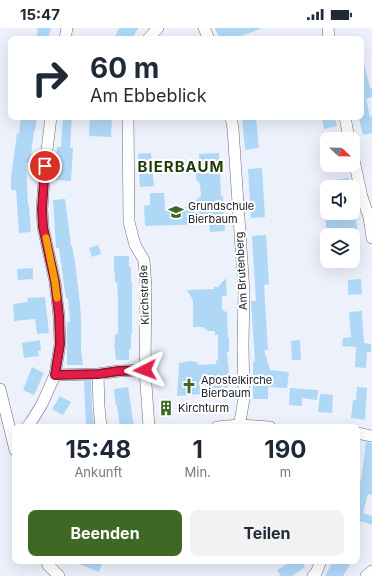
<!DOCTYPE html>
<html lang="de">
<meta charset="utf-8">
<style>
:root{--surface:#fff;--page:#f2f2f3;--text:#1f2937;--muted:#747a83;--accent:#3f6824}
body{margin:0;font-family:Inter,sans-serif;background:var(--page);color:var(--text);height:100vh;display:flex;flex-direction:column;font-size:15px;white-space:nowrap}
*{box-sizing:border-box;margin:0}
p{font-size:13px;color:var(--muted)}
.icon{flex:none;width:22px;height:22px;fill:none;stroke:currentColor;stroke-width:2;stroke-linecap:round;stroke-linejoin:round}
.map{position:relative;flex:1;overflow:hidden}
.sheet{position:absolute;left:12px;top:396px;width:348px;height:140px;display:flex;flex-direction:column;background:var(--surface);border-radius:8px;box-shadow:0 4px 16px #0002}
.sheet>*{flex:none}
.banner{position:absolute;left:8px;top:8px;width:356px;height:84px;border-radius:8px;box-shadow:0 4px 16px #0002;background:#fff;color:var(--text);overflow:hidden}
.needle{width:26px;rotate:112deg}
.fabs{position:absolute;left:320px;top:104px;display:grid;gap:8px}
.fabs a{display:grid;place-items:center;width:40px;height:40px;border-radius:8px;background:var(--surface);box-shadow:0 4px 16px #0002;font-size:20px}
.pin{position:absolute;display:grid;place-items:center;width:34px;height:34px;color:#fff;margin:-17px;border:2px solid #fff;border-radius:50%;box-shadow:0 1px 4px #0007}
.me{position:absolute;width:44px;margin:-22px;rotate:267deg;stroke-linejoin:round;filter:drop-shadow(0 0 3px #0008)}
.turn{display:flex;align-items:center;gap:14px;height:84px;padding:0 16px;font-size:18px}
.turn .icon{width:52px;height:52px;stroke-width:2.5}
.turn b{display:block;font-size:28px;line-height:34px}
.eta{display:flex;justify-content:space-evenly;align-items:center;height:68px;text-align:center}
.eta b{font-size:24px;font-weight:700;line-height:28px}
.cta{display:flex;gap:8px;margin-top:auto;padding:8px 16px}
.cta a{flex:1;height:46px;border-radius:8px;background:var(--accent);color:#fff;font-size:16px;font-weight:700;line-height:46px;text-align:center}
.cta a+a{background:var(--page);color:var(--text)}
.status{display:flex;justify-content:space-between;align-items:center;height:28px;padding:0 20px;background:var(--surface);direction:ltr}
.status svg{height:11px;fill:currentColor}
.map>svg:first-child{display:block}
</style>
<div class="status"><b>15:47</b><svg viewBox="0 0 49 12"><path d="M0 12V9h3v3zM5 12V6h3v6zM10 12V3h3v9zM15 12V0h3v12zM26 1h20v11H26zM47 4h2v5h-2z"/></svg></div>
<div class="map">
<svg width="372" height="548" viewBox="0 0 372 548">
<rect width="100%" height="100%" fill="#edf1fc"/>
<g fill="#afd8f7">
<polygon points="38,0 51,0 48,11 36,11"/>
<polygon points="119,0 138,0 132,11 114,11"/>
<polygon points="215,0 260,0 260,1 233,11 220,11"/>
<polygon points="364,35 370,60 372,60 372,69 366,71 370,89 372,88 372,105 363,107 359,91 361,91 361,36"/>
<polygon points="21,89 37,89 35,103 34,103 30,135 26,135 28,177 29,177 31,204 19,205 16,162 11,162 11,150 17,105 19,106"/>
<polygon points="63,89 72,89 71,103 70,120 73,120 71,153 56,152 58,129 56,129 57,119 61,119"/>
<polygon points="90,89 112,89 111,109 89,108"/>
<polygon points="242,89 256,89 259,120 245,122"/>
<polygon points="322,89 335,89 337,98 324,101"/>
<polygon points="151,125 154,158 140,159 138,126"/>
<polygon points="219,125 221,168 223,168 225,203 210,204 209,196 145,198 144,178 150,177 150,165 164,165 165,180 195,179 194,174 201,168 200,156 196,151 196,145 200,141 199,126"/>
<polygon points="262,140 265,189 251,190 248,141"/>
<polygon points="348,150 350,159 325,159 325,154"/>
<polygon points="65,171 71,218 72,218 75,234 80,276 81,289 81,322 83,337 67,337 67,294 70,294 69,281 68,270 66,271 59,220 56,220 53,172"/>
<polygon points="325,185 355,185 358,207 339,206 338,200 326,201"/>
<polygon points="266,207 269,256 264,257 268,322 264,322 270,342 289,344 287,360 268,359 268,371 253,371 253,334 255,334 251,273 256,273 252,208"/>
<polygon points="98,217 101,226 92,229 89,220"/>
<polygon points="114,228 129,228 129,239 131,239 131,254 132,254 132,306 131,306 131,321 129,321 129,332 116,332 114,315 115,315 115,306 118,306 118,271 117,254 115,254 115,245 114,245"/>
<polygon points="33,240 33,251 18,252 17,241"/>
<polygon points="226,250 227,268 222,268 222,281 227,285 228,310 229,310 229,324 227,324 230,356 225,362 213,363 199,353 201,366 177,368 179,335 190,333 197,334 198,337 216,336 216,333 218,332 218,307 215,307 215,303 208,303 203,299 193,299 193,272 187,262 214,261 214,259 218,259"/>
<polygon points="361,251 362,266 348,267 348,252"/>
<polygon points="45,269 49,305 37,306 35,291 14,293 13,276 28,274 27,270"/>
<polygon points="362,283 364,315 371,316 371,324 367,324 366,340 355,339 356,319 342,318 343,310 351,309 349,284"/>
<polygon points="40,312 41,323 38,323 39,328 24,330 22,315"/>
<polygon points="300,312 301,332 292,332 291,313"/>
<polygon points="32,339 44,345 34,367 23,362"/>
<polygon points="84,353 91,353 92,379 94,397 86,398"/>
<polygon points="128,359 134,399 120,399 117,378 116,378 114,361"/>
<polygon points="357,359 367,360 365,392 351,390 353,372 356,372"/>
<polygon points="290,360 318,362 317,372 302,370 302,378 289,377"/>
<polygon points="320,366 333,367 332,385 318,384"/>
<polygon points="60,368 71,374 63,387 52,381"/>
<polygon points="366,414 372,415 372,467 368,466 363,485 372,488 372,497 361,493 360,496 357,496 357,458 359,452 361,453"/>
<polygon points="72,533 103,533 99,544"/>
<polygon points="292,533 301,533 305,539 292,548 281,548 277,542"/>
<polygon points="333,533 352,533 343,548 325,548"/>
</g>
<g fill="none" stroke-linecap="round" stroke-linejoin="round">
<g stroke="#6a6e77" stroke-width="12">
<g id="minor">
<polyline points="204,0 209,11"/>
<polyline points="328,0 329,11"/>
<polyline points="65,11 67,0"/>
<polyline points="148,11 158,0"/>
<polyline points="128,89 129,194 135,217 144,232 146,259 145,342 149,399"/>
<polyline points="231,89 233,101 244,264 243,317 244,371 239,399"/>
<polyline points="345,89 349,111"/>
<polyline points="353,128 362,169 369,189 372,210"/>
<polyline points="98,346 99,379 101,399"/>
<polyline points="55,347 98,346 119,343 145,342"/>
<polyline points="0,361 15,422"/>
<polyline points="27,399 31,394 42,376 55,347 60,316 59,289 55,254 43,199 42,181 45,138 51,89"/>
<polyline points="217,399 239,397 270,399"/>
<polyline points="357,405 372,408"/>
<polyline points="47,533 48,537 59,548"/>
<polyline points="313,548 316,545 321,533"/>
<polyline points="366,548 372,543"/>
</g>
</g>
<use href="#minor" stroke="#fff" stroke-width="11"/>
</g>
<g fill="none" stroke-linecap="round" stroke-linejoin="round">
<g stroke="#92132f" stroke-width="10">
<polyline id="route" points="45,138 42,181 43,199 55,254 59,288 60,316 55,347 98,346 119,343 145,342"/>
</g>
<use href="#route" stroke="#e11d48" stroke-width="7"/>
<polyline stroke="#f59e0b" stroke-width="7" points="46,210 55,254 57,270"/>
</g>
<defs>
<g id="school-bare" transform="scale(1.2)"><path d="M0-5L7-2L0 1L-7-2ZM-4 1L0 2.5L4 1V4Q0 6-4 4Z" fill="#3f6824" stroke="#fff" stroke-width="2.5" paint-order="stroke"/></g>
<g id="church-bare" transform="scale(1.2)"><path d="M-1.2-6h2.4v3.5h3.3v2.4h-3.3V6h-2.4V-.1h-3.3v-2.4h3.3Z" fill="#3f6824" stroke="#fff" stroke-width="2.5" paint-order="stroke"/></g>
<g id="building-bare" transform="scale(1.2)"><path d="M-4-6H4V6H1V3H-1V6H-4ZM-2.5-4.3h1.7v1.8h-1.7ZM.8-4.3h1.7v1.8H.8ZM-2.5-1h1.7V.8h-1.7ZM.8-1h1.7V.8H.8Z" fill="#3f6824" stroke="#fff" stroke-width="2.5" paint-order="stroke"/></g>
</defs>
<g fill-rule="evenodd">
<use href="#school-bare" x="176" y="184"/>
<use href="#church-bare" x="189" y="358"/>
<use href="#building-bare" x="166" y="380"/>
</g>
<g text-anchor="middle" dominant-baseline="central" stroke-width="4" stroke-linejoin="round" paint-order="stroke">
<g font-size="11" fill="#202125" stroke="#fff" text-anchor="start">
<text x="188" y="178">Grundschule<tspan x="188" dy="13">Bierbaum</tspan></text>
<text x="201" y="352">Apostelkirche<tspan x="201" dy="13">Bierbaum</tspan></text>
<text x="178" y="380">Kirchturm</text>
</g>
<g font-size="11" fill="#202125" stroke="#fff">
<text transform="translate(241 243) rotate(-93)">Am Brutenberg</text>
<text transform="translate(144 267) rotate(-92)">Kirchstraße</text>
</g>
<g font-size="15" font-weight="bold" letter-spacing="1" fill="#1f3b0c" stroke="#fff">
<text x="181" y="138">BIERBAUM</text>
</g>
</g>
</svg>
<div class="fabs">
<a><svg class="needle" viewBox="-14 -14 28 28"><path d="M0-13l5 13h-10z" fill="#e53935"/><path d="M0 13l5-13h-10z" fill="#747a83"/></svg></a>
<a><svg class="icon" aria-label="sound" viewBox="0 0 24 24"><path d="M4 9h4l5-4v14l-5-4H4zM17 9q2 3 0 6"/></svg></a>
<a><svg class="icon" aria-label="layers" viewBox="0 0 24 24"><path d="M12 4l9 5-9 5-9-5zM3 14l9 5 9-5"/></svg></a>
</div>
<div class="pin" style="left:45px;top:138px;background:#d93025"><svg class="icon" aria-label="arrive" viewBox="0 0 24 24"><path d="M6 21V4h12l-3 4 3 4H6"/></svg></div>
<svg class="me" style="left:145px;top:342px" viewBox="-20 -20 40 40"><path d="M0-17L14 15 0 8-14 15z" fill="#e11d48" stroke="#fff" stroke-width="4"/></svg>
<div class="banner">
<div class="turn"><svg class="icon" aria-label="right" viewBox="0 0 24 24"><path d="M7 20v-9h11M14 6l5 5-5 5"/></svg><div><b>60 m</b>Am Ebbeblick</div></div>
</div>
<section class="sheet">
<div class="eta">
<div><b>15:48</b><p>Ankunft</p></div>
<div><b>1</b><p>Min.</p></div>
<div><b>190</b><p>m</p></div>
</div>
<div class="cta"><a>Beenden</a><a>Teilen</a></div>
</section>
</div>
